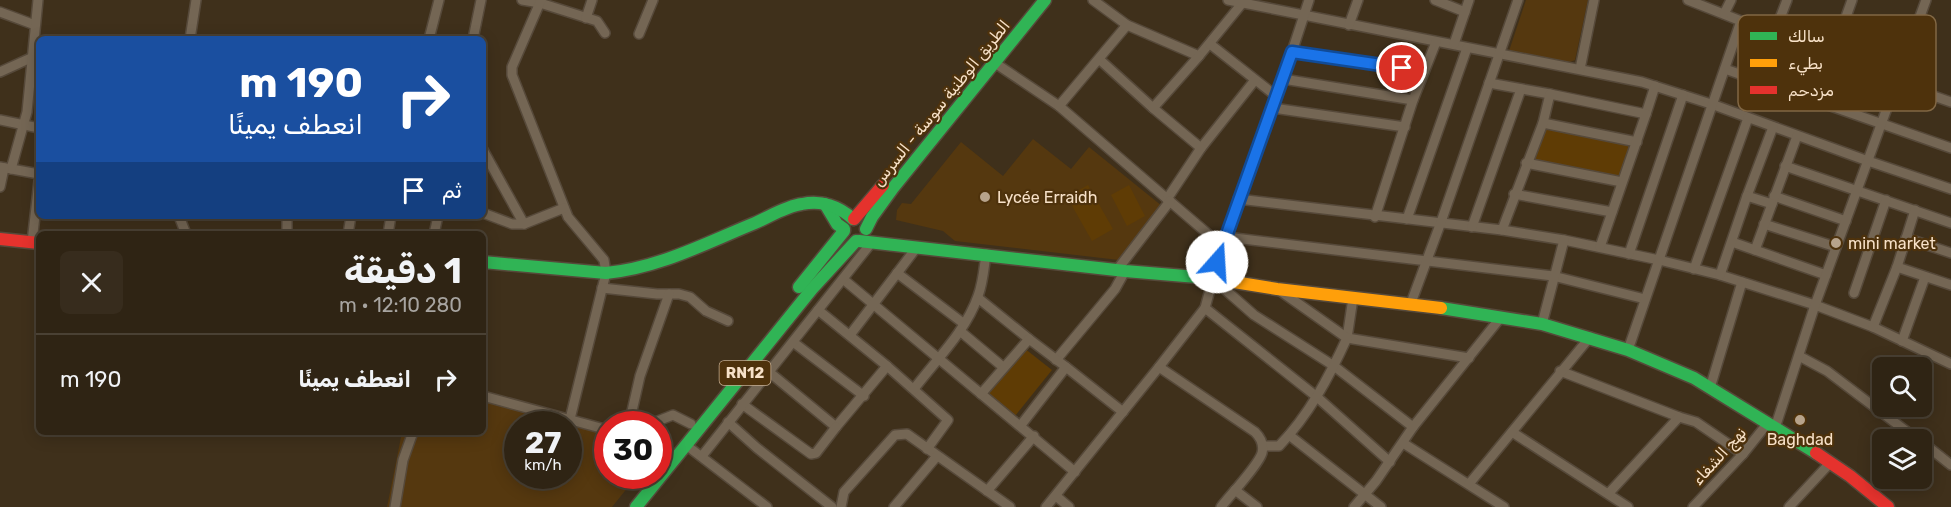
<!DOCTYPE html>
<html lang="ar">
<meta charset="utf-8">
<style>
:root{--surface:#2f2414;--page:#372c1d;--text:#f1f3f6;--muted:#a7a4a0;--line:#4a4134}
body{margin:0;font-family:Rubik,Cairo,sans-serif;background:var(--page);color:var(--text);direction:rtl;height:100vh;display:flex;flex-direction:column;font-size:22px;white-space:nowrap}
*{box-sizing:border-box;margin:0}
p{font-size:20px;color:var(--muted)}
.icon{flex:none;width:33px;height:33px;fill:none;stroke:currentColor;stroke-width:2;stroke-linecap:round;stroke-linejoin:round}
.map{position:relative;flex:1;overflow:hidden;direction:ltr}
.sheet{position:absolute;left:36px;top:231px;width:450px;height:204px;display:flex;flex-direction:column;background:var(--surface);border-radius:9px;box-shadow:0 3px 15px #0003,0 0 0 2px var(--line);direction:rtl}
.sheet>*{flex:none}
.guide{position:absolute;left:36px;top:36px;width:450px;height:183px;border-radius:9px;box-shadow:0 3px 15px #0003,0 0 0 2px var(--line);direction:rtl;background:#1a4fa0;color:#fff;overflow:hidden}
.fabs{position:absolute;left:1872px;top:357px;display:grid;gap:12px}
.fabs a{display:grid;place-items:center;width:60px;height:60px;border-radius:9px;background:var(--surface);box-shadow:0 3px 15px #0003,0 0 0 2px var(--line);font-size:30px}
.speed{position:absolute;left:504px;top:411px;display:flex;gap:12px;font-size:30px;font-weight:700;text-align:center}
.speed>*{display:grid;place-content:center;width:78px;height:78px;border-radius:50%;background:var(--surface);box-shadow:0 3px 15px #0003,0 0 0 2px var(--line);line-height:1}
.speed small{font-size:15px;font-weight:400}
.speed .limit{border:9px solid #d22;background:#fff;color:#111}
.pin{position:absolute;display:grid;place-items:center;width:51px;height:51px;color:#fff;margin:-26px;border:3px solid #fff;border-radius:50%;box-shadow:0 2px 6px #0007}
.me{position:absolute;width:66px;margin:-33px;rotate:19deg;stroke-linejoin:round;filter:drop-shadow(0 0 4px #0008)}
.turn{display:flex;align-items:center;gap:21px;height:126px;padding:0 24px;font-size:27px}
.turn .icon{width:78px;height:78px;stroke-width:2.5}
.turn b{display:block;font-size:42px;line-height:51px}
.then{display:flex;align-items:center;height:57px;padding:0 24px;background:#0003;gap:12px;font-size:22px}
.round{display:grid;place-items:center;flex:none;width:63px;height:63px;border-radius:9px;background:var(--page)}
.summary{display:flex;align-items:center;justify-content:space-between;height:102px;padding:0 24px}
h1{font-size:36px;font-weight:700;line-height:45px}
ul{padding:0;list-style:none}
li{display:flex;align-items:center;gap:18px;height:90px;padding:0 24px;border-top:2px solid var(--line)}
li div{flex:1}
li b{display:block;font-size:22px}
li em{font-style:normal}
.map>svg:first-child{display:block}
</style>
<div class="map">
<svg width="1951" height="507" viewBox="0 0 1951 507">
<rect width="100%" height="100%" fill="#3f301b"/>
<g fill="#55380f" fill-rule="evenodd">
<polygon points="1526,0 1588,0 1575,60 1570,62 1509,51"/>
<polygon points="1033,139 1071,169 1089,147 1162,206 1119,260 955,241 943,231 896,220 897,210 902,203 911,204 961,142 1003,176"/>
<path d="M483 401 602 431 607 434 608 476H637L612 507H387L402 432H483ZM518 424H568V476H518Z"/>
</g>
<g fill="#5f3c05">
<polygon points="1544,129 1628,144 1630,148 1621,177 1535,162 1532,159"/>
<polygon points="1088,185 1113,229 1092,241 1067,197"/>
<polygon points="1129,185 1145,216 1127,226 1111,195"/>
<polygon points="1024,348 1052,370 1015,416 987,394"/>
</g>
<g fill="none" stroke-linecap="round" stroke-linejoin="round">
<g stroke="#56493a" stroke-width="12">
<g id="street">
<polyline points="522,0 540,3 597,21 605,33"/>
<polyline points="541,0 512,67 512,75 568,217 604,260 606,273 570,419"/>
<polyline points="1093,0 1127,25 1199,56 1244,1"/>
<polyline points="1228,0 1642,82 1714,105 1868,161 1951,189"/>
<polyline points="1435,0 1465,12"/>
<polyline points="1688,0 1890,80"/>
<polyline points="0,12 35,25"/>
<polyline points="1724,14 1731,0"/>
<polyline points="586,18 592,0"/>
<polyline points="1349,25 1358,0"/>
<polyline points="639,34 653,0"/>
<polyline points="1774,34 1787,0"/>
<polyline points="190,39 196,0"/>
<polyline points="429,39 439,0"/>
<polyline points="473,39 481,0"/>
<polyline points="1210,44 1276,96"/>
<polyline points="1454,44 1469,0"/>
<polyline points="1292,52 1424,72"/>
<polyline points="1832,56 1852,0"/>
<polyline points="1099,59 1153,108"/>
<polyline points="995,63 1059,106 1222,246"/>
<polyline points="1580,69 1594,0"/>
<polyline points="1725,69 1951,148"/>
<polyline points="0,72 33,57"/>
<polyline points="1898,77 1926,0"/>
<polyline points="1283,79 1413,100"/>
<polyline points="1489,83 1550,94"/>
<polyline points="1902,85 1951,102"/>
<polyline points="1059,106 1127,25"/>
<polyline points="1273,108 1405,127"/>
<polyline points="1646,114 1655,86"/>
<polyline points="0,120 39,128"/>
<polyline points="1543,123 1637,142"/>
<polyline points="1201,148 1255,80"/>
<polyline points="483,150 524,224"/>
<polyline points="1526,163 1622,182"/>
<polyline points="1785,166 1951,223"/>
<polyline points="0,167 39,174"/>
<polyline points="11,169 27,112 38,0"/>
<polyline points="0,187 4,168"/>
<polyline points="1514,194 1612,212"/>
<polyline points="1747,196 1773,127"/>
<polyline points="1774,196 1846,221"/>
<polyline points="1167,199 1201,148 1153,108 1199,56"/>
<polyline points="1238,199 1502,230 1564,240 1659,260 1720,275 1815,305 1873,327 1951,364"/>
<polyline points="483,213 512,224 524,224 564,208"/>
<polyline points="179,216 186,234"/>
<polyline points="287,216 287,234"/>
<polyline points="1375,217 1413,100 1436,42"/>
<polyline points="1407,219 1467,48"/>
<polyline points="1764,224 1836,247"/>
<polyline points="1472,227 1521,89"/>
<polyline points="1502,230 1543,123 1550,94 1646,114 1600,247"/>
<polyline points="348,234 351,216"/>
<polyline points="388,234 391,216"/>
<polyline points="434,234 438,216"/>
<polyline points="1226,237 1553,276 1645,299"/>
<polyline points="1906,238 1951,253"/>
<polyline points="32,242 39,181"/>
<polyline points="1732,242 1826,275"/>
<polyline points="1755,250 1797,136"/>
<polyline points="1629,254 1683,95"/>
<polyline points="1897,267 1951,285"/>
<polyline points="1694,269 1748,118"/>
<polyline points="1117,270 1170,201"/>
<polyline points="897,273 963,323"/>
<polyline points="1720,275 1747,196 1772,204"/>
<polyline points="1212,278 1254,315 1334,366 1413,427"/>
<polyline points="843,279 1075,472"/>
<polyline points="602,288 657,294 679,294 690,297 706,311 728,321"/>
<polyline points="1854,293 1886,200"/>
<polyline points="978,298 1029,339"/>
<polyline points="1353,298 1347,338 1469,358"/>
<polyline points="1411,303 1441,222 1518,0"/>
<polyline points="1205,308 1317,397 1390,462"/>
<polyline points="1542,324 1564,240"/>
<polyline points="1873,327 1897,267 1915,210"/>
<polyline points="960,331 1003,367"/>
<polyline points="850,335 917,247"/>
<polyline points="1902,341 1925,277"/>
<polyline points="793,342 864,396"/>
<polyline points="1628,350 1741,21"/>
<polyline points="1799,356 1827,371 1918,440"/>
<polyline points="1056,360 1115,289 1125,271"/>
<polyline points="887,366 948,420 927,449"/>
<polyline points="1066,367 1123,412"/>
<polyline points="1560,371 1679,417 1696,422 1743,454"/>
<polyline points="769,372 836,427 887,366 818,310"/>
<polyline points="1710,388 1742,282"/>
<path d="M914 389C936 360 966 331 978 296 983 283 984 268 986 254"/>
<polyline points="981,394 1029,339 1066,367 1021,425"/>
<polyline points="483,396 608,430"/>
<polyline points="742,404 811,454 816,453 836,427"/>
<polyline points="728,422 757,448 832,507"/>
<polyline points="629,424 640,376 669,294"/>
<polyline points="650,424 673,415 691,424"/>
<polyline points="1775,428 1815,305 1894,89"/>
<polyline points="1512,432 1628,507"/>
<polyline points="1289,435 1381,507"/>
<polyline points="1922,442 1951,465"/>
<polyline points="1403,443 1504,507"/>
<polyline points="686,445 767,507"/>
<path d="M1263 446H1279C1309 415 1329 377 1347 338L1279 290"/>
<polyline points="702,456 872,242"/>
<polyline points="1469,484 1590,337"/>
<polyline points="1235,490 1257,507"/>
<polyline points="987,491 1034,436"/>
<polyline points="1609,493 1679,417"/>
<polyline points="1056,496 1069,507"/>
<polyline points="395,507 403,460 413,432"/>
<polyline points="841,507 844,492 895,435 907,434 1010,507"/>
<polyline points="894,507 937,456"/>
<polyline points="1046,507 1159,367"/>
<path d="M1221 507C1230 495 1258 466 1262 453 1264 445 1261 438 1255 432L1159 367 1205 308 1222 246 1283 79 1309 0"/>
<polyline points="1354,507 1376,481 1413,427 1501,317"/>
<polyline points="1693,507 1743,454 1767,424"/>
<polyline points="1789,507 1830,463"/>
</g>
</g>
<g stroke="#56493a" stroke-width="15">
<g id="fast">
<polyline points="825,204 837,224 844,229"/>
<polyline points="866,229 872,217 893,188 1045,0"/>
<polyline points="859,241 1125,271 1209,278"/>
<path d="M483 262 606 273C659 268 706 243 755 223 769 217 786 206 802 204 821 200 839 206 853 219"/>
<polyline points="799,287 844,231"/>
<polyline points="1441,308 1542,324 1628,350 1694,378 1816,453"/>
<polyline points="636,507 812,289 856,241"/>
</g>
</g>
<g stroke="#56493a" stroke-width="15">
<polyline id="slow" points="1209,278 1277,289 1441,308"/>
</g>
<g stroke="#56493a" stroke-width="15">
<g id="jam">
<polyline points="854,219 883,185"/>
<polyline points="0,239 39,243"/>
<polyline points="1816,453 1850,476 1888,507"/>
</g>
</g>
<use href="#street" stroke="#746654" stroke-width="9"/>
<use href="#fast" stroke="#30b455" stroke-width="12"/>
<use href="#slow" stroke="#ff9f0a" stroke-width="12"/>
<use href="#jam" stroke="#e5322d" stroke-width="12"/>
</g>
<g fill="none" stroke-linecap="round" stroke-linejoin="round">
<g stroke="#114b97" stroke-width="15">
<polyline id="route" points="1217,262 1292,52 1402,68"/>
</g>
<use href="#route" stroke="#1a73e8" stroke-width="10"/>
</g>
<g fill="#b7a38b" stroke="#4e320c" stroke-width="2">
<circle cx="985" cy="197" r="6"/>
<circle cx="1836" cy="243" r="6"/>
<circle cx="1800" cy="420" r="6"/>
</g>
<g text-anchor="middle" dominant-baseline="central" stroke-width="4.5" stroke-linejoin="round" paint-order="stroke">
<rect fill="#4e320c" stroke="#c4ac90" stroke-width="1.5" x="719.5" y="361" width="51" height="24" rx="4.5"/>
<g font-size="15" font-weight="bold" fill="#f7e1c8">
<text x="745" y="373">RN12</text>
</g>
<g font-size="16" fill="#f7e1c8" stroke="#4e320c">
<text transform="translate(941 103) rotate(-51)">الطريق الوطنية سوسة - السرس</text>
<text transform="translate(1719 456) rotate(-48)">نهج الشفاء</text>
</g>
<g font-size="16" fill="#f7e1c8" stroke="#4e320c" text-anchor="start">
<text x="997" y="197">Lycée Erraidh</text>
<text x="1848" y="243">mini market</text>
<text x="1800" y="439" text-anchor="middle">Baghdad</text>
</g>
</g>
<rect x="1738" y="15" width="198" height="96" rx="9" fill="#4e320c" stroke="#816744" stroke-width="1.5"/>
<rect x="1750" y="32" width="27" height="8" fill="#30b455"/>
<rect x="1750" y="59" width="27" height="8" fill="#ff9f0a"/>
<rect x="1750" y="86" width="27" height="8" fill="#e5322d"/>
<g font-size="16" fill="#f7e1c8">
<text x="1788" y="42">سالك</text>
<text x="1788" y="69">بطيء</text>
<text x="1788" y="96">مزدحم</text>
</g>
</svg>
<div class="fabs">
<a><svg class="icon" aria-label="search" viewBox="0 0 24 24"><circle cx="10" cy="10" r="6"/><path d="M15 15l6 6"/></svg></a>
<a><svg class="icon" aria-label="layers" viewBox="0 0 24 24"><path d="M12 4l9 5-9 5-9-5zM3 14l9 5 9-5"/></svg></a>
</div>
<div class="speed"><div>27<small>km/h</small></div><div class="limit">30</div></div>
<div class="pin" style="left:1402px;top:68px;background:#d93025"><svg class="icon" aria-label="arrive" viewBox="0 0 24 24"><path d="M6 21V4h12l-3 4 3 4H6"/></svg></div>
<svg class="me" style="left:1217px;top:262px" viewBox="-20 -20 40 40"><circle r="19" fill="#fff"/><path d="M0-13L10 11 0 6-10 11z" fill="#1a73e8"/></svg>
<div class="guide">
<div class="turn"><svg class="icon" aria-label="right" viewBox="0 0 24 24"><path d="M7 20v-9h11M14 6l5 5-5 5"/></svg><div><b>190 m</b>انعطف يمينًا</div></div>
<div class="then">ثم<svg class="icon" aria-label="arrive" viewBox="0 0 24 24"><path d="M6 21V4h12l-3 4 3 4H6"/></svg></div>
</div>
<section class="sheet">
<div class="summary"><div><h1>1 دقيقة</h1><p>280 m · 12:10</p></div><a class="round"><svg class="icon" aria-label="close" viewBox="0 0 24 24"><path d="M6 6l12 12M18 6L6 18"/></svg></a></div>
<ul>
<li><svg class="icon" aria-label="right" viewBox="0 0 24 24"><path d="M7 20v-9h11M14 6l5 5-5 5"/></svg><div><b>انعطف يمينًا</b></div><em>190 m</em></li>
</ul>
</section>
</div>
